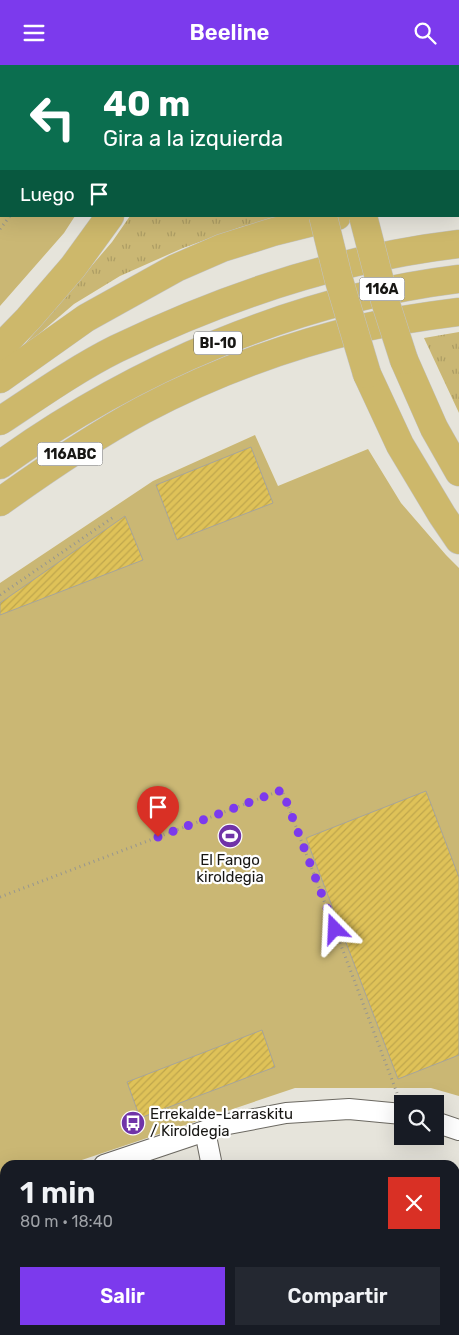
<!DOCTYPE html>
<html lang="es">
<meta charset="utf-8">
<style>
:root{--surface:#171b24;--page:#242831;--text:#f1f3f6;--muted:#9ea1a6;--accent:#7c3aed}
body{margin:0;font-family:Rubik,sans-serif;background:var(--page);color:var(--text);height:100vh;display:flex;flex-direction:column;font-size:19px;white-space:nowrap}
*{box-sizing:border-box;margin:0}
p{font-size:16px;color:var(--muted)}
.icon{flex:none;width:28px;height:28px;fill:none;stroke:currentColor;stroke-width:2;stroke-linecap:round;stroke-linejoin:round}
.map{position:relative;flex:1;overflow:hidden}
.side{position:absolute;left:0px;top:1095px;width:460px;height:175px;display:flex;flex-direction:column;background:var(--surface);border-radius:15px 15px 0 0;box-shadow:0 5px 20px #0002}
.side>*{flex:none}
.banner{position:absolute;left:0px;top:0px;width:460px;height:152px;box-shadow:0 5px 20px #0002;background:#0b6e4f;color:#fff;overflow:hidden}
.tools{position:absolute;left:394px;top:1030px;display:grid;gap:10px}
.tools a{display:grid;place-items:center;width:50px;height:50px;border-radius:0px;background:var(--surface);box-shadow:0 5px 20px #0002;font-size:25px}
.pin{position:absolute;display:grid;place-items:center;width:42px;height:42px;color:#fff;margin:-51px -21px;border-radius:50% 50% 50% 0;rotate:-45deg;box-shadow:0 0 5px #0007}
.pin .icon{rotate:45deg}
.me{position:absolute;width:55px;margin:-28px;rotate:339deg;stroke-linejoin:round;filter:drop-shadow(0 0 4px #0008)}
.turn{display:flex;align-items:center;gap:18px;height:105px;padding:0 20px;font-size:22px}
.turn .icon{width:65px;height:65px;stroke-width:2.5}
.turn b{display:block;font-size:35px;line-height:42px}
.then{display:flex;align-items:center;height:48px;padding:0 20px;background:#0003;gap:10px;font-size:19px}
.round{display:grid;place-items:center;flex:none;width:52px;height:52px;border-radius:0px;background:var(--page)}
.headline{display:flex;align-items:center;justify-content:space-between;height:85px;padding:0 20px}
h1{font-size:30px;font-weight:600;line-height:38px}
.cta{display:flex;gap:10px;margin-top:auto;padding:10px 20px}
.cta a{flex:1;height:58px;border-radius:0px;background:var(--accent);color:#fff;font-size:20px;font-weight:600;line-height:58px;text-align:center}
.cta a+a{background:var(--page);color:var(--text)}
header{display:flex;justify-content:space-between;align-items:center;height:65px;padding:0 20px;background:var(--accent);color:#fff;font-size:22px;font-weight:600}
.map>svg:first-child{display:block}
</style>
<header><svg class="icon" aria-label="menu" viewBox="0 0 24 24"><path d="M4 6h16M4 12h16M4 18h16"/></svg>Beeline<svg class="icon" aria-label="search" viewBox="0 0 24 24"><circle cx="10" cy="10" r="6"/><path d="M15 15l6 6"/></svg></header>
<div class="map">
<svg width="459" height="1270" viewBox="0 0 459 1270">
<defs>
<pattern id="grass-tufts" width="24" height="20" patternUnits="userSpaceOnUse" patternTransform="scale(1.25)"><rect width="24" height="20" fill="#cab774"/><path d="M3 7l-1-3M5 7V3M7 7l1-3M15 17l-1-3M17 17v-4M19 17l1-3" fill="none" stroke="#ad9d64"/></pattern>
<pattern id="building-hatch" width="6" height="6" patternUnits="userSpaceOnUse" patternTransform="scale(1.25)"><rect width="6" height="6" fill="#dfc258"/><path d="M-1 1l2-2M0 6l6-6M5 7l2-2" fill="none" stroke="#bfa64c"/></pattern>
</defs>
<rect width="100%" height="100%" fill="#e6e4db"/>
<g fill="url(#grass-tufts)">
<polygon points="370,0 459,0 459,129 459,1"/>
<polygon points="130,151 282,151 241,162 183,183 120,211 74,239 18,287 112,177"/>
<polygon points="459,267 459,348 424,273"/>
</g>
<g fill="#cab774">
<polygon points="0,0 168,0 1,1 1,151 75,151 64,168 0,241"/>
<polygon points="255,370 278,421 368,384 401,438 446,490 459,503 459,1031 431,1023 295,1023 67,1100 5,1100 5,1122 0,1123 0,518 153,416"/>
<polygon points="305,1096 404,1096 404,1100 286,1100"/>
<polygon points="5,1147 5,1194 0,1197 0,1148"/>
</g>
<g fill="url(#building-hatch)" stroke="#a6a49b">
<polygon points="251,382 273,438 177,475 156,420"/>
<polygon points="125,451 143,495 0,550 0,538"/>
<polygon points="426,726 459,812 459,990 398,1014 306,773"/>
<polygon points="262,965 275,1002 140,1053 127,1017"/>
</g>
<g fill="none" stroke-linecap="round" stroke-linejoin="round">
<g stroke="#6b6861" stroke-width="22">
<g id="street">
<polyline points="435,1057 459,1065"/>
<polyline points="205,1066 211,1096 209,1100"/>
<polyline points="104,1100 223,1060 286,1048 349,1044 402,1049"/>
<polyline points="0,1135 5,1134"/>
<polyline points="71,1270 76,1265"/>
<polyline points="310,1270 377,1267 459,1270"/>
</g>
</g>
<g stroke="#c3c3c2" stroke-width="29">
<g id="highway">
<polyline points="310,0 310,1"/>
<polyline points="199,1 200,0"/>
<polyline points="348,1 348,0"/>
<polyline points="0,283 28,254 73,202 110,151"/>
<polyline points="404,295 434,363 459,407"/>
<polyline points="367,309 400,380 442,450 459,475"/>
<polyline points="0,314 86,253 176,203 222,183 273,167 337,151"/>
<path d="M0 356C38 331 76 304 116 284 224 232 340 193 459 179"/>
<path d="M0 400C133 304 295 234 459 214"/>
<path d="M0 437C46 404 93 372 143 345 211 309 287 281 362 263 394 256 427 251 459 247"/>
</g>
</g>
<g stroke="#97968f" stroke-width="3" stroke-dasharray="1 4" stroke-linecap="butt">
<polyline points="40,1 41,0"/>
<polyline points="113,1 113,0"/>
<polyline points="0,80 1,78"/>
<polyline points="0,164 10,151"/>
<polyline points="0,530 115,451"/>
<polyline points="0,832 282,725 397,1028"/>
</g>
<use href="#street" stroke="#fff" stroke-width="20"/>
<use href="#highway" stroke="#cdb86b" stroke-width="28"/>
<g stroke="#c3c3c2" stroke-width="29" stroke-linecap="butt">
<g id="highway-bridge">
<polyline points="323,151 338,212 367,309"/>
<polyline points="363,151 385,236 404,295"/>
</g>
</g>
<use href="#highway-bridge" stroke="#cdb86b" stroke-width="28"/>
</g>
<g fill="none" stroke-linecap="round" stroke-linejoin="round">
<polyline stroke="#7c3aed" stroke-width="9" stroke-dasharray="0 16.2" points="158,772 282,725 335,864"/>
</g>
<defs>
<g id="stadium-disc" transform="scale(1.25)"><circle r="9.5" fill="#7033a8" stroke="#fff"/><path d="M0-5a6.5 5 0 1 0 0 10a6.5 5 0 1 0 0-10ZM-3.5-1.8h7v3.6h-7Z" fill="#fff"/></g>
<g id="bus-disc" transform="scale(1.25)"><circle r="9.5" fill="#7033a8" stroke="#fff"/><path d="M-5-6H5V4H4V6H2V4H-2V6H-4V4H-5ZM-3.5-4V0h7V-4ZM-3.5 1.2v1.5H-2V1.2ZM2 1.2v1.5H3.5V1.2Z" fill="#fff"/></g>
</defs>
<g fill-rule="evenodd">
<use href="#stadium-disc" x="230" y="771"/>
<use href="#bus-disc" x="133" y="1058"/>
</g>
<g text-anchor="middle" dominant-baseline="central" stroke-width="4.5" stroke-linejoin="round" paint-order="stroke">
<g fill="#fff" stroke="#5d5d5a" stroke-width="1">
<rect x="359.5" y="212.5" width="45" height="23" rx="4"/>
<rect x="194" y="266.5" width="48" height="23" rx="4"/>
<rect x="37.5" y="377.5" width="65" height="23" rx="4"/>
</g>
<g font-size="14" font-weight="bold" fill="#181714">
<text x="382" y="224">116A</text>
<text x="218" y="278">BI-10</text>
<text x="70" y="389">116ABC</text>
</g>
<g font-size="15" fill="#181714" stroke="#fff">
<text x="230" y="795">El Fango<tspan x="230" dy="17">kiroldegia</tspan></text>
<text x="150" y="1049" text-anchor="start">Errekalde-Larraskitu<tspan x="150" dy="17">/ Kiroldegia</tspan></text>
</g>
</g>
</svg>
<div class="tools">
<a><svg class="icon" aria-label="search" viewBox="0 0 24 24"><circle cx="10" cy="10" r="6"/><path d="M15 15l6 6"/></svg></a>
</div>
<div class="pin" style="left:158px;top:772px;background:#d93025"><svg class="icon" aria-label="arrive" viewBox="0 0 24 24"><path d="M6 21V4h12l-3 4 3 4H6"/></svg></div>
<svg class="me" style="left:335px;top:864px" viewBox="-20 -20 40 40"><path d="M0-17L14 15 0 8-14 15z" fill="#7c3aed" stroke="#fff" stroke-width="4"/></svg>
<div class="banner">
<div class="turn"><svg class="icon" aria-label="left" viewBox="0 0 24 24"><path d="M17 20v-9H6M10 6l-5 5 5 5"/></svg><div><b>40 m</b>Gira a la izquierda</div></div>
<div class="then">Luego<svg class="icon" aria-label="arrive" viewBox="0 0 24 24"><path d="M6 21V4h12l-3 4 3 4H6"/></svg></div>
</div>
<section class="side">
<div class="headline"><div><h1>1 min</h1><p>80 m · 18:40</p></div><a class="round" style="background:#d93025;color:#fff"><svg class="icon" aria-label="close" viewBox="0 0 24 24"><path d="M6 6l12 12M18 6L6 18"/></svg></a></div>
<div class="cta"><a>Salir</a><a>Compartir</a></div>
</section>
</div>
